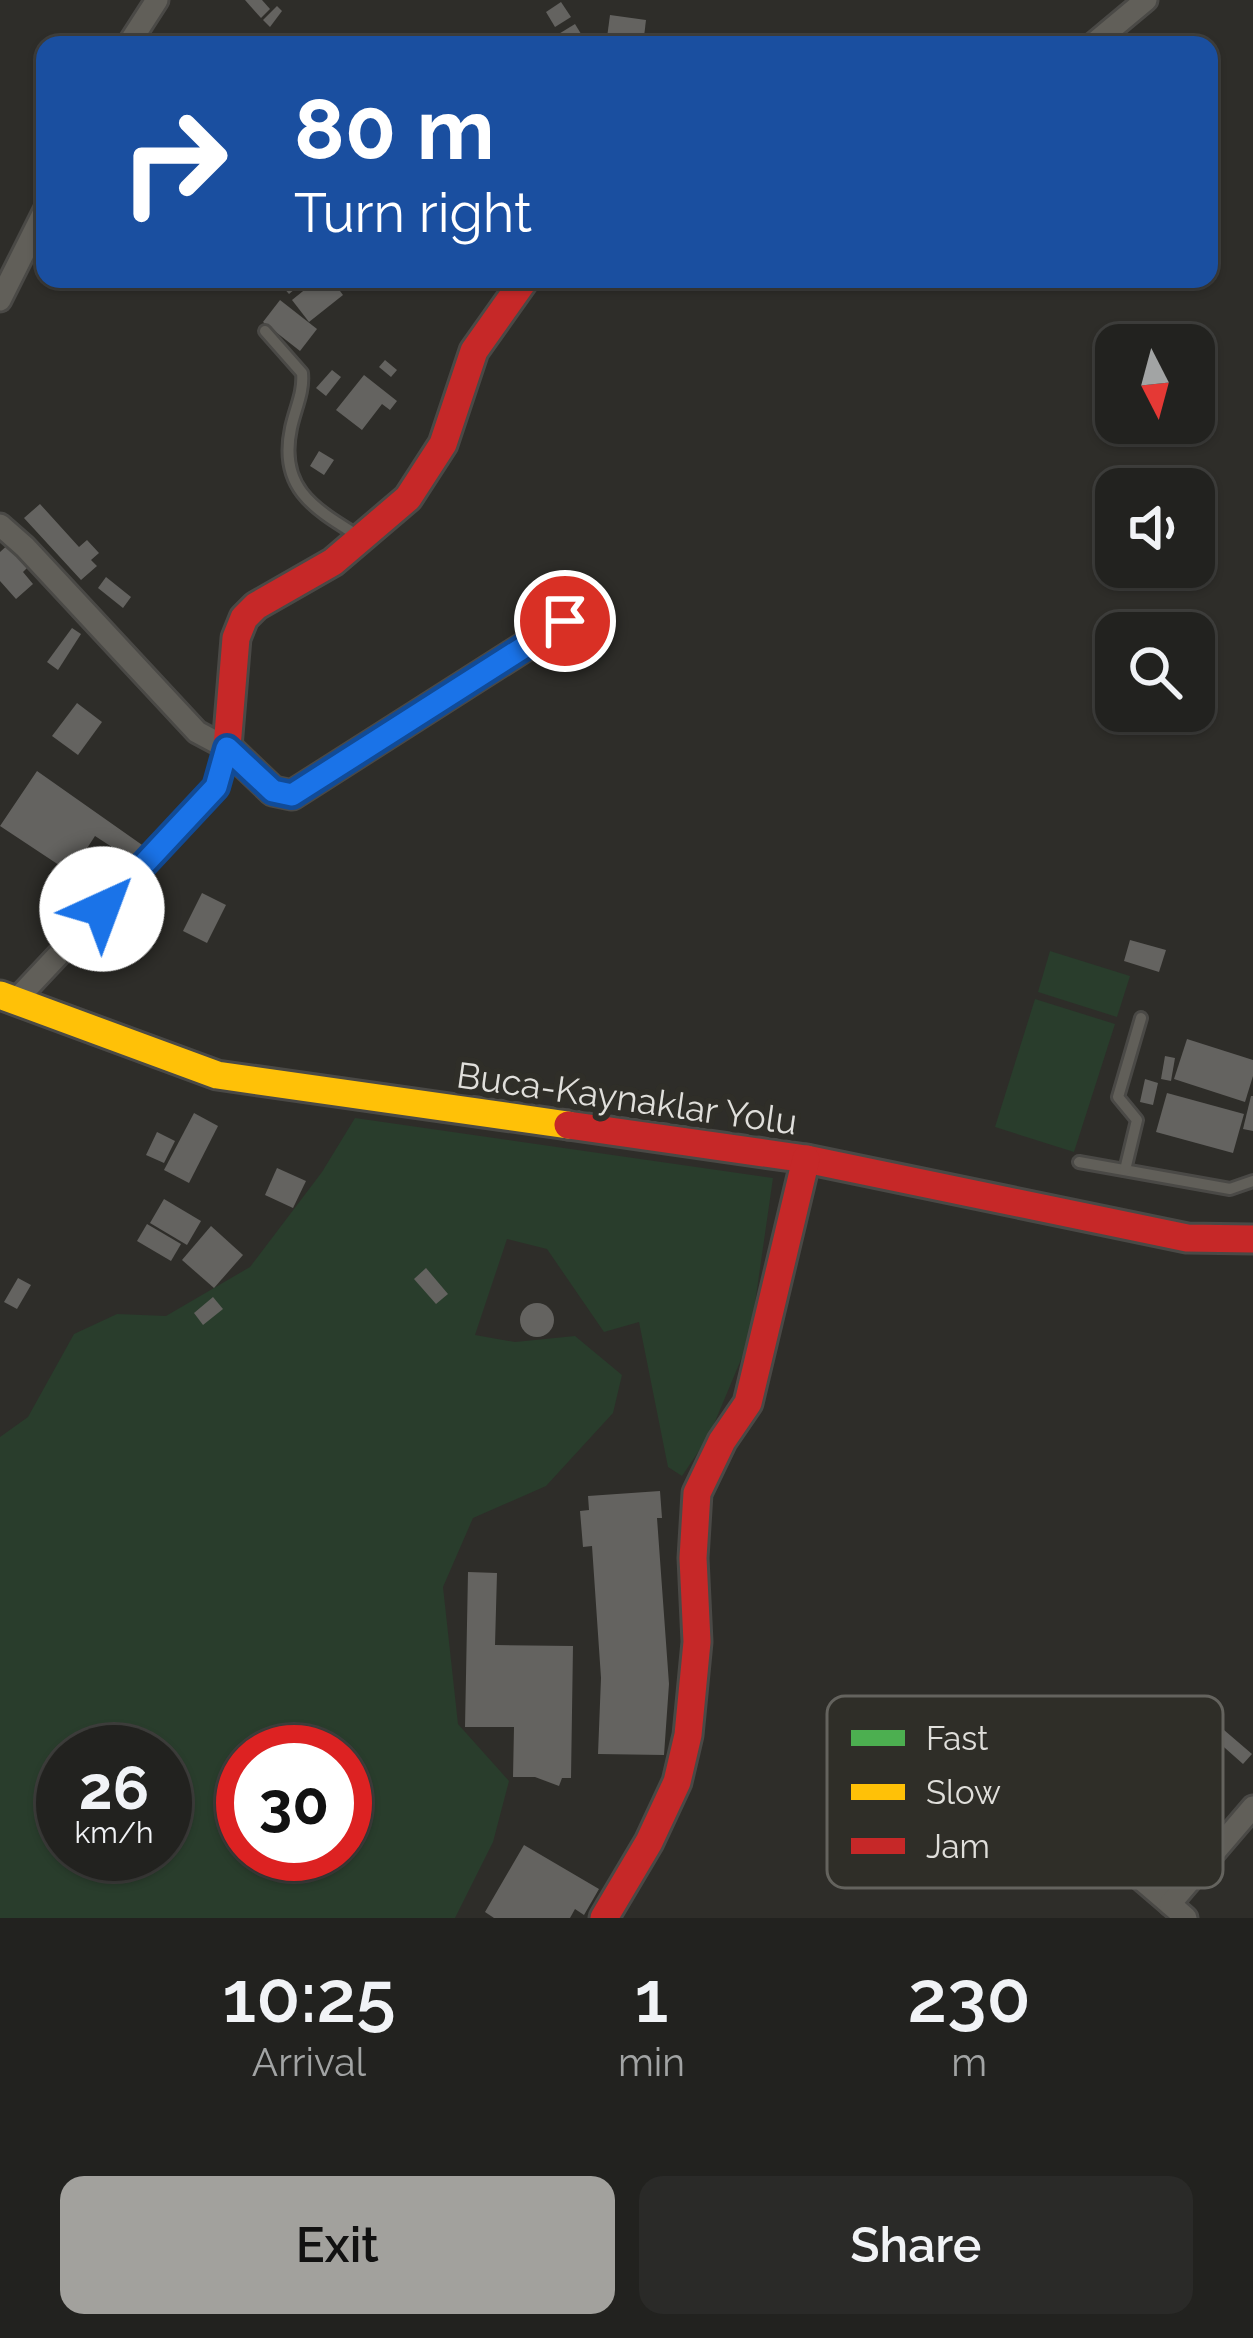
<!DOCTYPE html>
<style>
:root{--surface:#22221f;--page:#2a2a28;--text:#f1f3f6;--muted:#a2a4a4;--line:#3f3f3d;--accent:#a2a19d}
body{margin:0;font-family:Raleway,sans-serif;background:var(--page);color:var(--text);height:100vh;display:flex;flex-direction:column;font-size:45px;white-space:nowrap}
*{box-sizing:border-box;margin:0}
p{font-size:39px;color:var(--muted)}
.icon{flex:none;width:66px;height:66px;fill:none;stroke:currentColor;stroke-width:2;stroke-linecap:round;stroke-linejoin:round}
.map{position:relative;height:1918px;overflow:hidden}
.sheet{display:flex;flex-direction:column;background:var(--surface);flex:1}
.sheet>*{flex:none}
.hud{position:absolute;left:36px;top:36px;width:1182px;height:252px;border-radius:24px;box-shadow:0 3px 9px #0004,0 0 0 3px var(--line);background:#1a4fa0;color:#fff;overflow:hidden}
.needle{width:78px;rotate:174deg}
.fabs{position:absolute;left:1095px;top:324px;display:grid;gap:24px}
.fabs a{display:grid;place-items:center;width:120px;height:120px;border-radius:24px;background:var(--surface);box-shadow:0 3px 9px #0004,0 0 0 3px var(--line);font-size:60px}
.speed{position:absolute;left:36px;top:1725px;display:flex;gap:24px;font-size:60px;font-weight:700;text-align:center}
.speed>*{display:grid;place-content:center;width:156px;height:156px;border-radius:50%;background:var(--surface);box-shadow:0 3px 9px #0004,0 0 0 3px var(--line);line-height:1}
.speed small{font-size:30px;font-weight:400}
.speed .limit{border:18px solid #d22;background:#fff;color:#111}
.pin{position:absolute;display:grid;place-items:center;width:102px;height:102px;color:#fff;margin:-51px;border:6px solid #fff;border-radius:50%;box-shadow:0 3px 12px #0007}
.me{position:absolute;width:132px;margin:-66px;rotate:43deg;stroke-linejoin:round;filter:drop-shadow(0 0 9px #0008)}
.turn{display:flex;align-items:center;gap:42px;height:252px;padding:0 60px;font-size:54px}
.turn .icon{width:156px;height:156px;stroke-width:2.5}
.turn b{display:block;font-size:84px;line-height:102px}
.eta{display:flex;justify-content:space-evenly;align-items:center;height:204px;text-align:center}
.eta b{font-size:72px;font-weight:600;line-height:84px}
.button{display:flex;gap:24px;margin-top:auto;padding:24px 60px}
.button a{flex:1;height:138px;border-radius:24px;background:var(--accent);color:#111;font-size:48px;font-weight:600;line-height:138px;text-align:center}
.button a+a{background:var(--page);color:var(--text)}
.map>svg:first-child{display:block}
</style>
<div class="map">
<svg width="1253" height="1918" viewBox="0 0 1253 1918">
<rect width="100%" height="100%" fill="#2e2d29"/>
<g fill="#293d2c" fill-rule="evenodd">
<polygon points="1050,951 1130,976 1117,1017 1038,992"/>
<polygon points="1035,999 1115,1024 1074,1152 995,1127"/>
<path d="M355 1118 773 1178 750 1338 709 1436 682 1476 668 1467 639 1322 604 1332 547 1249 507 1239 475 1335 515 1342 575 1336 622 1375 613 1413 546 1486 473 1518 443 1587 458 1724 509 1781 493 1842 455 1918H0V1437L28 1417 74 1334 117 1314 166 1316 250 1267 322 1172ZM63 1752H165V1854H63ZM243 1752H345V1854H243Z"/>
</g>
<g fill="#646360">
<polygon points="245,0 262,0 270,9 261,18"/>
<polygon points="561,2 571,17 555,27 546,12"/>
<polygon points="277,6 282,11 270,27 263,20"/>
<polygon points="610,15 646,20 643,45 606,45"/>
<polygon points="575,24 586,42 563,45 557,35"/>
<polygon points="276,279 307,279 289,294"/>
<polygon points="318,279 331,279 343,295 309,322 292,300"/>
<polygon points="280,300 317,329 300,351 263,322"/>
<polygon points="385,360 397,370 391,377 379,367"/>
<polygon points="332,370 341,377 326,396 316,388"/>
<polygon points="364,375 397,401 390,410 382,404 362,430 336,410"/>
<polygon points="319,451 334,460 324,475 310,466"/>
<polygon points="40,504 79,547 87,540 99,553 91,560 97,566 81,580 24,518"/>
<polygon points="11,542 31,564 23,572 33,584 16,599 0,581 0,552"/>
<polygon points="106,577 131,597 123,608 98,588"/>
<polygon points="72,628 81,634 58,670 47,662"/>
<polygon points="77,703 102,722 78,755 52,736"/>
<polygon points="37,771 145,847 135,862 95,836 71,873 0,826"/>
<polygon points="202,893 226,905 207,943 183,931"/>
<polygon points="1130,940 1166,950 1159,972 1124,961"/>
<polygon points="1187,1039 1253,1060 1253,1076 1245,1102 1174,1079"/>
<polygon points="1165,1056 1175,1058 1171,1081 1161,1079"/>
<polygon points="1145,1079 1158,1083 1153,1105 1140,1102"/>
<polygon points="1167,1093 1244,1114 1233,1153 1156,1132"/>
<polygon points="1251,1096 1253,1096 1253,1131 1243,1129"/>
<polygon points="194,1113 218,1126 189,1183 164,1170"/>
<polygon points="157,1132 175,1141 164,1163 146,1155"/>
<polygon points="277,1168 306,1181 293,1208 265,1195"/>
<polygon points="164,1199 201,1221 187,1245 150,1223"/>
<polygon points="147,1224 181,1244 171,1261 137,1241"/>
<polygon points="211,1226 243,1255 214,1288 182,1260"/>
<polygon points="426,1268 448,1294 436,1304 414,1279"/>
<polygon points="18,1278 31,1285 17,1309 4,1302"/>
<polygon points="213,1297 223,1309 203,1325 194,1313"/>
<circle cx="537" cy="1320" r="17"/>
<polygon points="660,1491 662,1518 657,1518 669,1684 664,1755 598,1754 601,1678 592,1546 583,1547 580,1511 589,1510 588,1496"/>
<polygon points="468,1572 497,1573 495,1645 573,1646 571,1778 562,1778 559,1786 535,1777 513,1777 514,1727 465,1727"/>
<polygon points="1224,1730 1252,1754 1243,1764 1216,1740"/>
<polygon points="524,1845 599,1889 584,1915 575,1909 570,1918 494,1918 485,1912"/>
</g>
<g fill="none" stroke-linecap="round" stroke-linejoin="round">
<g stroke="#4a4946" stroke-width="16">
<g id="lane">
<path d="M265 331 302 373C304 392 295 409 291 428 278 489 315 509 360 537"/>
<polyline points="1079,1162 1230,1189 1253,1181"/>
<polyline points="1125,1170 1137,1120 1118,1097 1141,1018"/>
</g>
</g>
<g stroke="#4a4946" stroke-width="27">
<g id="street">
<polyline points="128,45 157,0"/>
<polyline points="1092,45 1146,0"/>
<polyline points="0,300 45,210"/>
<polyline points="0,525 25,547 197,732 227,748 216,787 16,1000"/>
<polyline points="1087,1833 1170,1904"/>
<polyline points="1186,1918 1170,1904 1253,1807"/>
</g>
</g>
<g stroke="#4a4946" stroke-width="33">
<polyline id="fast" points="227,747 273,791 292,795 565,621"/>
</g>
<g stroke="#4a4946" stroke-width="33">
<polyline id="slow" points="0,995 217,1075 568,1125"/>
</g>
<g stroke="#4a4946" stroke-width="33">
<g id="jam">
<polyline points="227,747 236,638 244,618 256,606 333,562 408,498 443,444 474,351 525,279"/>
<polyline points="568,1125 806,1159 1187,1238 1253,1239"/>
<polyline points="604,1918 649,1842 677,1782 688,1735 697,1642 693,1558 697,1493 722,1441 748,1403 806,1159"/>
</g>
</g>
<use href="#lane" stroke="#615f59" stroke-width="10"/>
<use href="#street" stroke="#615f59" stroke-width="21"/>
<use href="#fast" stroke="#4caf50" stroke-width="27"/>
<use href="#slow" stroke="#ffc107" stroke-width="27"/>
<use href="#jam" stroke="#c62828" stroke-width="27"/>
</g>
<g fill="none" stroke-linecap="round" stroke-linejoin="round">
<g stroke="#114b97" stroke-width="30">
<polyline id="route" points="102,909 216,787 227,748 273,791 292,795 565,621"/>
</g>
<use href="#route" stroke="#1a73e8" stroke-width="21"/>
</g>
<g text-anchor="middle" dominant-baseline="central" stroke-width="12" stroke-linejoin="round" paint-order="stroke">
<g font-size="36" fill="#e0dfdb" stroke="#2f2e28">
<text transform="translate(627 1098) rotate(8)">Buca-Kaynaklar Yolu</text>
</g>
</g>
<rect x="827" y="1696" width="396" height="192" rx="18" fill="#2f2e28" stroke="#64635e" stroke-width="3"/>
<rect x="851" y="1730" width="54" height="16" fill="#4caf50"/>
<rect x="851" y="1784" width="54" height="16" fill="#ffc107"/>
<rect x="851" y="1838" width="54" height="16" fill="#c62828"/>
<g font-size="33" fill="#e0dfdb">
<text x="926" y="1750">Fast</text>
<text x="926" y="1804">Slow</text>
<text x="926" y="1858">Jam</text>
</g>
</svg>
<div class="fabs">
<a><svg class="needle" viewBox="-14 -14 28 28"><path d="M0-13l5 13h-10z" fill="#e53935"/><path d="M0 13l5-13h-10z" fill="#a2a4a4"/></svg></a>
<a><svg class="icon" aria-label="sound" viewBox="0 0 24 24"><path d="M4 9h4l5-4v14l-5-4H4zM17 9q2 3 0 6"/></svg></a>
<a><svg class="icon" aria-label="search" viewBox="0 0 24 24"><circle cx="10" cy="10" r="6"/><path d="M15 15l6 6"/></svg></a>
</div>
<div class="speed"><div>26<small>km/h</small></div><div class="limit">30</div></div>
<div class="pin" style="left:565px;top:621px;background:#d93025"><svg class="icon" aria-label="arrive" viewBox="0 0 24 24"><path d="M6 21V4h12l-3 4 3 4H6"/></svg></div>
<svg class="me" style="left:102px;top:909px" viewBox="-20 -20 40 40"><circle r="19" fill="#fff"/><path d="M0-13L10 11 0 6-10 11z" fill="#1a73e8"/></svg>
<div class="hud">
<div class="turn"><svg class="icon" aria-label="right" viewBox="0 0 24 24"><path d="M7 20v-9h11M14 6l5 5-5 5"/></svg><div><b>80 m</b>Turn right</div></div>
</div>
</div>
<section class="sheet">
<div class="eta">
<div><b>10:25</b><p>Arrival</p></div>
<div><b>1</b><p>min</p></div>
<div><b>230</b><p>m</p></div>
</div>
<div class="button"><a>Exit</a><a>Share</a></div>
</section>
